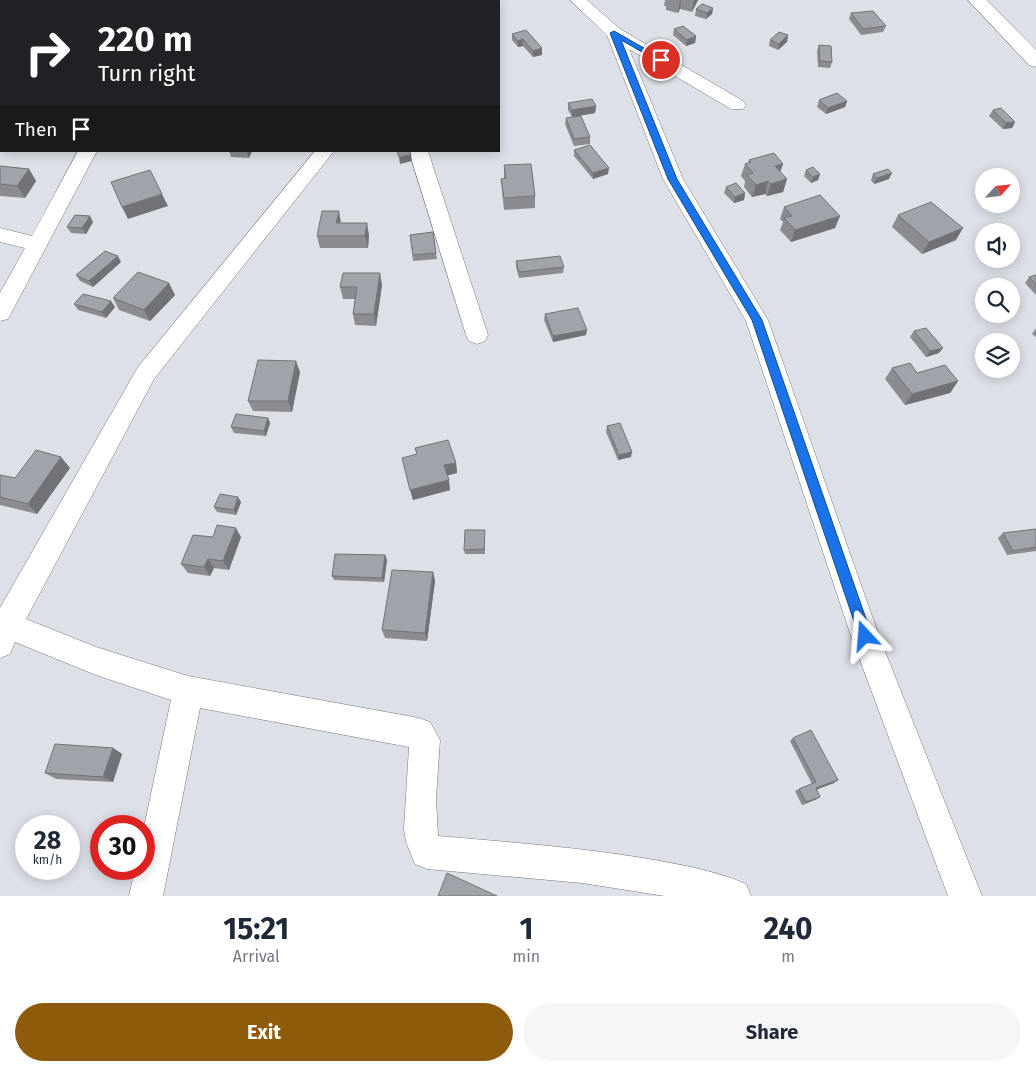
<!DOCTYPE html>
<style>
:root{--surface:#fff;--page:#f6f6f7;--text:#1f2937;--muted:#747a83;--accent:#8e5b0b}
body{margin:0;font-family:"Fira Sans",sans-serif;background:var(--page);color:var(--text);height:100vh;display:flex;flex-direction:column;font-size:19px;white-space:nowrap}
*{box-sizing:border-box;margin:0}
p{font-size:16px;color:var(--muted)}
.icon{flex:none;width:28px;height:28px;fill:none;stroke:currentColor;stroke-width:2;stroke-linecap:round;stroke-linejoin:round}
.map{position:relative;height:896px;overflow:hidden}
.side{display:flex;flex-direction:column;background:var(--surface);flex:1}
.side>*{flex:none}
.hud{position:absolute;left:0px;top:0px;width:500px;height:152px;box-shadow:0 2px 12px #0003;background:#202124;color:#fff;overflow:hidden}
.needle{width:32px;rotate:63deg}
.tools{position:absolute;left:975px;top:168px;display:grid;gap:10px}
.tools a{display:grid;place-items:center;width:45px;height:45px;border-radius:50%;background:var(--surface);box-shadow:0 2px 12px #0003;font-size:25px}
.speed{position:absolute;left:15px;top:815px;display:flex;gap:10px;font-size:25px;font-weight:700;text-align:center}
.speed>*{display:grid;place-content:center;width:65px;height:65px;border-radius:50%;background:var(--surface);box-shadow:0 2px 12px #0003;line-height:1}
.speed small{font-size:12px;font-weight:400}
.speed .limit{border:8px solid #d22;background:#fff;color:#111}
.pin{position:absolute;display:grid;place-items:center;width:42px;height:42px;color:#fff;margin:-21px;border:2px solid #fff;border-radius:50%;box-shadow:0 1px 5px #0007}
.me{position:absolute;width:55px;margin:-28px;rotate:341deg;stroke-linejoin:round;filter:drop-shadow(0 0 4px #0008)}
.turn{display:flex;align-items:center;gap:18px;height:105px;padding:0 15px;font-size:22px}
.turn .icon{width:65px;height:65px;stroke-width:2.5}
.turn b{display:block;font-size:35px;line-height:42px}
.then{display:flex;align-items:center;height:48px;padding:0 15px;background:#0003;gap:10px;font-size:19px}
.eta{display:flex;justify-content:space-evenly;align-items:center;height:85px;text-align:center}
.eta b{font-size:30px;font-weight:700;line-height:35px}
.button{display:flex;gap:10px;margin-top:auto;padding:10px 15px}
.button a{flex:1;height:58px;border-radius:30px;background:var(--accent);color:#fff;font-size:20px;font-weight:700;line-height:58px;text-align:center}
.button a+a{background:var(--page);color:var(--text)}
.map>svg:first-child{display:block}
</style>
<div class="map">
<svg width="1036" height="896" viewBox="0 0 1036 896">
<rect width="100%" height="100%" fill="#dde0e7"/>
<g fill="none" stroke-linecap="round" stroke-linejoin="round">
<g stroke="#75777e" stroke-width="1">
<g id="minor">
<rect x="130" y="0" width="16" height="1"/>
<rect x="376" y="0" width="16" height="1"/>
<polygon points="570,0 587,0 620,29 743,101 746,105 743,109 731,109 629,49 683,179 768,320 879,636 982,896 948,896 851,636 746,321 663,179 607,35"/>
<polygon points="78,151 97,151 8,319 0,321 0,293 25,248 0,242 0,228 32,236"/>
<path d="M315 151H334L154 379 26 619 96 647 188 676 419 718 430 722 440 740 436 798 438 836C507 842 575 847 643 858 677 864 714 870 746 884L751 896H665L582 883 427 869 415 864 406 842 404 829 409 747 200 708 163 896H129L135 869H144V827L171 700 96 675 15 642 10 654 0 658V608L138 367Z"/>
<polygon points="409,151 428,151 488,335 485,341 477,344 469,341 466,335"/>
</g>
</g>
<g stroke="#75777e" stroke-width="1">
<polygon id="tertiary" points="968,0 987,0 1036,50 1036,67 1029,65"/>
</g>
<use href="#minor" fill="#fff" fill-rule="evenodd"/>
<use href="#tertiary" fill="#fff" fill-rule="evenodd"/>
</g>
<g fill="#8a8c92">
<rect x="284" y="0" width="12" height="1"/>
<polygon points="665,0 698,0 692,12 680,9 678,13 666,10 666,6 664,6"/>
<polygon points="713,8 712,14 706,19 695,16 696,9"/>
<polygon points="851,13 886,26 883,32 861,35 849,19"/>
<polygon points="674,29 696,36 695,43 686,46 673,35"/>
<polygon points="512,34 542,48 542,55 533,57 523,46 518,47 512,40"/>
<polygon points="788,35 787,42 778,50 769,46 770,40"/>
<polygon points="819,45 832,62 830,68 818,67 817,51"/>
<polygon points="819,100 847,101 845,107 826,114 817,107"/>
<polygon points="568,103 596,106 595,113 572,117 568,110"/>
<polygon points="993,110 1015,122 1012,128 1003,129 989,116"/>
<polygon points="566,118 590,137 590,144 574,146 565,124"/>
<polygon points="574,150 608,174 593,179 574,156"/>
<polygon points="229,151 252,151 249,158 231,157"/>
<polygon points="749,160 780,172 787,179 783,192 767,196 765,194 752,197 744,187 745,181 741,176 745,164 748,163"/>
<polygon points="504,165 535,196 535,208 504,210 502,191 501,179 504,178"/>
<polygon points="0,166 29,169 36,181 25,198 0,196"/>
<polygon points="806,170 820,174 818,180 811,183 804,176"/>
<polygon points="873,174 889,179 874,184 871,180"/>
<polygon points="726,187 745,193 744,200 734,203 724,193"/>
<polygon points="784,207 840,216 835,228 791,242 780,230 783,222 780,219"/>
<polygon points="898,215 956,240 922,254 892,227"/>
<polygon points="93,222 86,234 71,233 67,227"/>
<polygon points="341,223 369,235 368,248 320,248 317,236"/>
<polygon points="433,232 437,259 413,261 410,235"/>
<polygon points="516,261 564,267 563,273 519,278 516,267"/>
<polygon points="121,262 93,287 80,281 76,275"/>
<polygon points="1036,275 1036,295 1025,283 1029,277"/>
<polygon points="382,285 376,326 355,325 353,314 355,299 343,299 340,287"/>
<polygon points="175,295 150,321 119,310 113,298"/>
<polygon points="74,304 115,307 106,318 78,310"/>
<polygon points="545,314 586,335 553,342 544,320"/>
<polygon points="1036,328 1036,337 1032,334"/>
<polygon points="914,331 939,353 926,357 910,337"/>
<polygon points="892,368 958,381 950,393 905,405 885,379"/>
<polygon points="300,372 292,412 253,411 248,401"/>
<polygon points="268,418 270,423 266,436 234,433 231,427"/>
<polygon points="607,426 631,457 618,460 606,432"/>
<polygon points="402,458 456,463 457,473 447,475 450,490 413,500"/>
<polygon points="70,468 37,514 0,505 0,475 15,478"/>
<polygon points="241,502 236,515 217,512 214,507"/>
<polygon points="1036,529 1036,551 1007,555 998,538 1003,533"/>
<polygon points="485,535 485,554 465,554 464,550"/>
<polygon points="213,537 241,537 229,570 214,568 210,576 188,573 181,564"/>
<polygon points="385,555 387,560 384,582 334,580 332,576"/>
<polygon points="433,572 435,581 427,641 385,638 382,630"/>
<polygon points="793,738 834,783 817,789 817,799 802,805 795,791 799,789 812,784 790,741"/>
<polygon points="113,748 122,754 113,782 56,779 45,773"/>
</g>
<g fill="#707277">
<polygon points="680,0 681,0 680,9 678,13"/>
<polygon points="694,0 698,0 692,12"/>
<polygon points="713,8 712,14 706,19 707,13"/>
<polygon points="788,35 787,42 778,50 779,44"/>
<polygon points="696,36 695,43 686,46 687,40"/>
<polygon points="523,39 523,46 518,47 518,41"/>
<polygon points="542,48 542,55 533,57 533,51"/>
<polygon points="847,101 845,107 826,114 828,108"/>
<polygon points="596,106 595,113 572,117 572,110"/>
<polygon points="1015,122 1012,128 1003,129 1006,123"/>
<polygon points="247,151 252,151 249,158 247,152"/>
<polygon points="411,155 412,161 400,164 399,157"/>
<polygon points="783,164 779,176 775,166"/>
<polygon points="609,168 608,174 593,179 593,173"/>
<polygon points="29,169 36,181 25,198 17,186"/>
<polygon points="892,173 889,179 874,184 877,178"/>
<polygon points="820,174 818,180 811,183 813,177"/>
<polygon points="787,179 783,192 767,196 771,184"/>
<polygon points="768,181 765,194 752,197 756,185"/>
<polygon points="745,193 744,200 734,203 735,197"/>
<polygon points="162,194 168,206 128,219 122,207"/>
<polygon points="339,211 341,223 336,223"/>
<polygon points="90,216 93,222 86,234 82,228"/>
<polygon points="840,216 835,228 791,242 795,230"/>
<polygon points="367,223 369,235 368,248 365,236"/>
<polygon points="963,228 956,240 922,254 929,242"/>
<polygon points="118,256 121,262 93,287 89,281"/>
<polygon points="380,273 382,285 376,326 374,314"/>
<polygon points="169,283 175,295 150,321 144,310"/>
<polygon points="111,301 115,307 106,318 102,312"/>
<polygon points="587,330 586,335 553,342 553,336"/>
<polygon points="943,348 939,353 926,357 930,351"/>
<polygon points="296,361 300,372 292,412 288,401"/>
<polygon points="958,381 950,393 905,405 912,394"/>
<polygon points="268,418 270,423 266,436 264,431"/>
<polygon points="632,452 631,457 618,460 619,455"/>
<polygon points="61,457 70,468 37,514 28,504"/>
<polygon points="456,463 457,473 446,476 444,465"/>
<polygon points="449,480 450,490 413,500 410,490"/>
<polygon points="238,497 241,502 236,515 234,510"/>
<polygon points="236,528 241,537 229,570 223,561"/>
<polygon points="385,555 387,560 384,582 382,578"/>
<polygon points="208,559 214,568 210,576 204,567"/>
<polygon points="433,572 435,581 427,641 425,633"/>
<polygon points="113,748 122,754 113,782 103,777"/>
<polygon points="838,780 834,783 813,791 816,788"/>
<polygon points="820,797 817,799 802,805 806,802"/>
</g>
<g fill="#a0a3aa" stroke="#707277">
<polygon points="702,4 713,8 707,13 696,9"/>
<polygon points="873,11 886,26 863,29 851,13"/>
<polygon points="683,26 696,36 687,40 674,29"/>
<polygon points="526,30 542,48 533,51 523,39 518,41 512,34"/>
<polygon points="779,32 788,35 779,44 770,40"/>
<rect x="0" y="33" width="1" height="7"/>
<polygon points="819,45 831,46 832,62 820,61"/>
<polygon points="837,93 847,101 828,108 819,100"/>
<polygon points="592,99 596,106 572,110 568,103"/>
<polygon points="1001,108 1015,122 1006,123 993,110"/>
<polygon points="581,116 590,137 574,139 566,118"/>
<polygon points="590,145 609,168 593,173 574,150"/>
<polygon points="397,151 410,151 411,155 399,157"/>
<polygon points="774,153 783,164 775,166 787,179 771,184 768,181 756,185 747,175 753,173 745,164 751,162 749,160"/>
<polygon points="531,164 535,196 504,198 501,179 506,178 504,165"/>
<polygon points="0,166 29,169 17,186 0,184"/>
<polygon points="813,167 820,174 813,177 806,170"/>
<polygon points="888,169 892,173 877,178 873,174"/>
<polygon points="150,170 162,194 122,207 111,182"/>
<polygon points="736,183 745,193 735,197 726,187"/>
<polygon points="820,195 840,216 795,230 784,218 792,216 784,207"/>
<polygon points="931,202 963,228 929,242 898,215"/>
<polygon points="322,211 339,211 336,223 367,223 365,236 317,236"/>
<polygon points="75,215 90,216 82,228 67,227"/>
<polygon points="433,232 436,253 413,255 410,235"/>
<polygon points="105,251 118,256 89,281 76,275"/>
<polygon points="560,256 564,267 519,272 516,261"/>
<polygon points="138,272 169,283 144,310 113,298"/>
<polygon points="343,273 380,273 374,314 353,314 357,287 340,287"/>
<polygon points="1036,275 1036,284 1029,277"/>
<polygon points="83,294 111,301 102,312 74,304"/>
<polygon points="578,308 587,330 553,336 545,314"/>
<polygon points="926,328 943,348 930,351 914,331"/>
<polygon points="258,360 296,361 288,401 248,401"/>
<polygon points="910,363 917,373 945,365 958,381 912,394 892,368"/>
<polygon points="236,414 268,418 264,431 231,427"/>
<polygon points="620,423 632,452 619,455 607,426"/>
<polygon points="448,440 456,463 444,465 449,480 410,490 402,458 417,454 415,448"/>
<polygon points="36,450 61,457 28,504 0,497 0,475 15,478"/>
<polygon points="220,494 238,497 234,510 214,507"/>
<polygon points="217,525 236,528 223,561 208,559 204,567 181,564 193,535 213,537"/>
<polygon points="1036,529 1036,547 1013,551 1003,533"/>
<polygon points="465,530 485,530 484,549 464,550"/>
<polygon points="335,554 385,555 382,578 332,576"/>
<polygon points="392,570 433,572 425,633 382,630"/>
<polygon points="811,730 838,780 816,788 820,797 806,802 799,789 816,782 793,738"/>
<polygon points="55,744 113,748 103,777 45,773"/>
<polygon points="447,873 497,896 438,896"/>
</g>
<polygon fill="#1a73e8" stroke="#114b97" points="614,31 665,60 658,61 621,40 677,179 762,320 872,636 870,641 865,643 861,641 859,636 752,320 668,179 610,33"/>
</svg>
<div class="tools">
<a><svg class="needle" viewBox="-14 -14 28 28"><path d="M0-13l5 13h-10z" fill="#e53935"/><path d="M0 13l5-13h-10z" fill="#747a83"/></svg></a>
<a><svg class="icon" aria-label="sound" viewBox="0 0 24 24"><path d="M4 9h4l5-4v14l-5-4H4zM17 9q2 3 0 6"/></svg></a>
<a><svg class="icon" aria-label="search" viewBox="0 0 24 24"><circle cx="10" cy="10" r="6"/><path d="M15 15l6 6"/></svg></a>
<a><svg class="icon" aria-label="layers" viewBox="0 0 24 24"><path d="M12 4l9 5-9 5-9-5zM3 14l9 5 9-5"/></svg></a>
</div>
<div class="speed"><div>28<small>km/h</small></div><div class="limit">30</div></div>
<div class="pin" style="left:661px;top:60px;background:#d93025"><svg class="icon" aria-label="arrive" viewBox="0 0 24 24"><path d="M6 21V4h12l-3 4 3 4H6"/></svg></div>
<svg class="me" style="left:865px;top:636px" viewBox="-20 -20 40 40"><path d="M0-17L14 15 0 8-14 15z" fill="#1a73e8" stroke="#fff" stroke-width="4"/></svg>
<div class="hud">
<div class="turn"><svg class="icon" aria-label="right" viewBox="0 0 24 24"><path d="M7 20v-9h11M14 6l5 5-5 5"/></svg><div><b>220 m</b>Turn right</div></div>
<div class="then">Then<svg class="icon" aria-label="arrive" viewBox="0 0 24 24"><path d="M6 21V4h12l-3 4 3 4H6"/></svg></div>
</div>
</div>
<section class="side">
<div class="eta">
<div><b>15:21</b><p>Arrival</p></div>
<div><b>1</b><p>min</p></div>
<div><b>240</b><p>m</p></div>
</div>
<div class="button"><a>Exit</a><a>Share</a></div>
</section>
